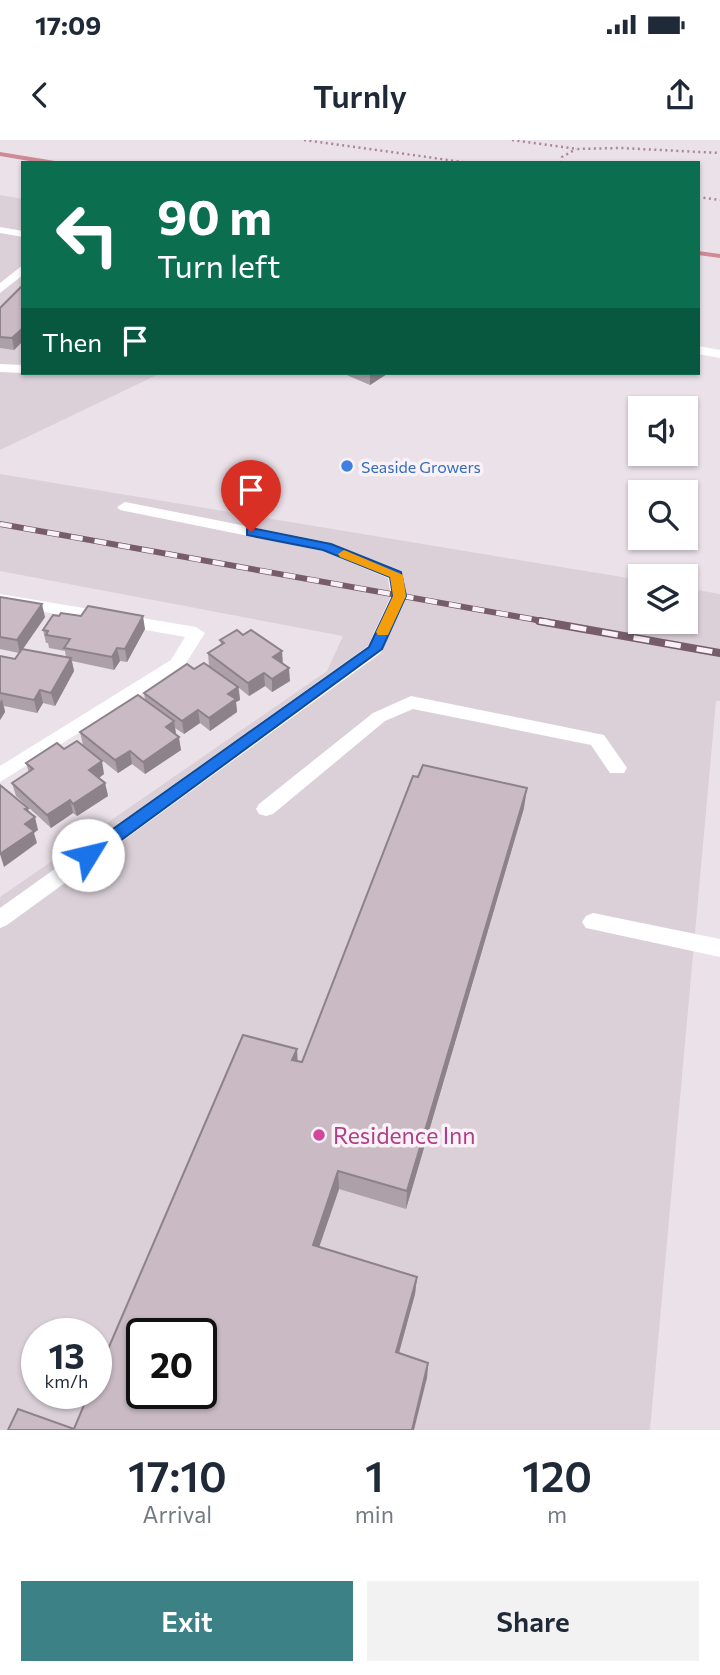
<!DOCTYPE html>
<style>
:root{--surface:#fff;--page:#f2f2f3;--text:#1f2937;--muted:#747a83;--accent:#3c8185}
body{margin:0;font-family:Commissioner,sans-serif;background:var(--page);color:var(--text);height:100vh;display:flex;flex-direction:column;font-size:26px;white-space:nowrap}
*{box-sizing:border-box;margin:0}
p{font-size:23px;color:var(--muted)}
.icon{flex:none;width:38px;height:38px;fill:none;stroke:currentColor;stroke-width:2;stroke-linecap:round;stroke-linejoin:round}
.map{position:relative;height:1290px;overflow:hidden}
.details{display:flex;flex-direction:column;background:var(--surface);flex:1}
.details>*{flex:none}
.banner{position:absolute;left:21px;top:21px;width:679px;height:214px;border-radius:0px;box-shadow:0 2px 5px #0004;background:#0b6e4f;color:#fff;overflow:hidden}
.buttons{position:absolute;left:628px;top:256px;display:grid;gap:14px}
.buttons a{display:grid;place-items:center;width:70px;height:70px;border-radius:0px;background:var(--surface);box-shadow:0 2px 5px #0004;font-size:35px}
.speed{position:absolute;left:21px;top:1178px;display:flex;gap:14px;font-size:35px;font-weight:700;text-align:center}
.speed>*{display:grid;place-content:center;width:91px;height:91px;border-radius:50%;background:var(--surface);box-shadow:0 2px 5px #0004;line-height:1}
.speed small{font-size:18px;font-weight:400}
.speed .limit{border:4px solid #111;border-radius:10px;background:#fff;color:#111}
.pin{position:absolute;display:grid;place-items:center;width:60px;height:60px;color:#fff;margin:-72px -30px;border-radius:50% 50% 50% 0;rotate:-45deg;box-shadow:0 0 7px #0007}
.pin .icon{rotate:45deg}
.me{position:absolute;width:77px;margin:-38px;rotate:54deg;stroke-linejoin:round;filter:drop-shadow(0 0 5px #0008)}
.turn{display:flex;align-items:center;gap:24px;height:147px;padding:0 21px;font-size:32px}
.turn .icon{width:91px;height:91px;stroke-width:2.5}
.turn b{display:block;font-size:49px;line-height:60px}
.then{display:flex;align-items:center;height:66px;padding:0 21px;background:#0003;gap:14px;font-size:26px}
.eta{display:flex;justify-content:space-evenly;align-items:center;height:119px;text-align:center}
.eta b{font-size:42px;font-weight:600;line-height:49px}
.primary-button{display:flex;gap:14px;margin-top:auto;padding:14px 21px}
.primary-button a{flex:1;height:80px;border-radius:0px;background:var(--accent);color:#fff;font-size:28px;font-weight:600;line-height:80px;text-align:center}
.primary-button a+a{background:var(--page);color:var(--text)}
.status{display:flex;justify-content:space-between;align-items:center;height:49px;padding:0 35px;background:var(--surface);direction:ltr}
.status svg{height:19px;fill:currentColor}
header{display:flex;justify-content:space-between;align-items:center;height:91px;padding:0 21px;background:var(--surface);font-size:32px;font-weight:600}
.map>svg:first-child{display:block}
</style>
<div class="status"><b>17:09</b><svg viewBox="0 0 49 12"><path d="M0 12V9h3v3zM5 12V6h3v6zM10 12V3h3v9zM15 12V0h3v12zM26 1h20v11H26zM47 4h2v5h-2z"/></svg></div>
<header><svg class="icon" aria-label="back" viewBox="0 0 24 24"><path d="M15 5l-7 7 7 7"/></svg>Turnly<svg class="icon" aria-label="share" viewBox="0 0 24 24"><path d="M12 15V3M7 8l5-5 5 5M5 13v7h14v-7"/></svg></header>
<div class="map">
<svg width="720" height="1290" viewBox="0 0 720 1290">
<rect width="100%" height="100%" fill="#ebe1e9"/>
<g fill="#dbd0d8" fill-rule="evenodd">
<polygon points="0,55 23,59 23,233 161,233 0,310"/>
<path d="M0 334 640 440V481H686V448L720 454V561H716L650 1290H0V757L327 531 343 496 0 431ZM37 1194H96V1253H37ZM142 1194H201V1253H142Z"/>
</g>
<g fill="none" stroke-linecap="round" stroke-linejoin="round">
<g fill="#ce8b95" fill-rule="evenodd">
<polygon points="0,12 55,21 58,23 41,23 0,16"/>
<polygon points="698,111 720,114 720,118 698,115"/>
</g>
<g stroke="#ad839d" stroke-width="2.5" stroke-dasharray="2 3.5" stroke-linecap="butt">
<polyline points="304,0 470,23"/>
<polyline points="512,0 577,9 621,8 720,13"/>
<polyline points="561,23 562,17 576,9"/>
<polyline points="698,57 720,60"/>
</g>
<g fill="#fff" fill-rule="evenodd">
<polygon points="23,125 23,135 0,153 0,143"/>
<polygon points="0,224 23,225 24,233 0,232"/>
<polygon points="125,362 327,402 402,431 407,456 381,513 7,785 0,788 0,768 368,506 391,456 388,438 323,411 120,370 117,367"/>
<polygon points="0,454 196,487 205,493 183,528 0,642 0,626 171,520 185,497 0,464"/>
<polygon points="411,556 604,595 627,628 624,633 610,633 591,605 413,569 385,581 273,674 266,676 259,674 256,669 259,664 373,573"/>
<polygon points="593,773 720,799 720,817 586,788 582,782 586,776"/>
</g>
<g fill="#fff" fill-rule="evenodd">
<polygon points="0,87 23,91 23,97 0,93"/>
<polygon points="698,206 720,210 720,218 698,214"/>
</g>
<g stroke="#775d6b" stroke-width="6">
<polyline id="rail-far1" points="0,384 548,482"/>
</g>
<g stroke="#775d6b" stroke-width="8">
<polyline id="rail" points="539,481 720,513"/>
</g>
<use href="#rail-far1" stroke="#f8f2f7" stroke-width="4.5" stroke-dasharray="12" stroke-linecap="butt"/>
<use href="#rail" stroke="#f8f2f7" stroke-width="5" stroke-dasharray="16" stroke-linecap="butt"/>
</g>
<g fill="#ada0a9">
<polygon points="23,145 23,201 14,210 0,208 0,168"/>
<polygon points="342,233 388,233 370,245"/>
<polygon points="0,457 45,477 23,509 66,517 65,511 49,508 48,503 46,503 43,490 145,489 127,522 120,521 114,530 72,521 74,531 55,566 43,563 37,573 4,566 5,572 0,580 0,516 15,519 19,513 0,509"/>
<polygon points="220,500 283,523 290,541 272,552 265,546 249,556 239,548 240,560 236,562 237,572 210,591 200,583 184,594 175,588 176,594 181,610 145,634 132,624 118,633 83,605 80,592 145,560 144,553 194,529 209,526 208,513 221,505"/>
<polygon points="64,609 104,634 99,638 105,643 108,656 77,676 73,673 51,688 16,656 12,643 29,633 26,623"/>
<polygon points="524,668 406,1069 339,1049 319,1107 417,1137 415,1154 399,1213 428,1223 427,1238 74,1289 297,909 297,921 302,922"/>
</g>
<g fill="#8d8289">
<polygon points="22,188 23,201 14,210 12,198"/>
<polygon points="370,233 388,233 387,234 370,245"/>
<polygon points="42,464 45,477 20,513 17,500"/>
<polygon points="143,476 145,489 127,522 125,509"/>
<polygon points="117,508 120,521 114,530 112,517"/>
<polygon points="282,511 283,524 273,517"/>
<polygon points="71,518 74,531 55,566 51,553"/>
<polygon points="289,528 290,541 272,552 272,539"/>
<polygon points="264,533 265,546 249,556 248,543"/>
<polygon points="238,547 240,560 236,562 237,572 210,591 209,578 228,554"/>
<polygon points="40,550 43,563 37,573 34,560"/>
<polygon points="2,559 5,572 0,580 0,562"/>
<polygon points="198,570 200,583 184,594 182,581"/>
<polygon points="174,581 176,594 166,587"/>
<polygon points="179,597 181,610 145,634 143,622"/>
<polygon points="130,611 132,624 118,633 115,620"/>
<polygon points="102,621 104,634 92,643 89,630"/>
<polygon points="105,643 108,656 77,676 73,664"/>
<polygon points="527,648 524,668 406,1069 407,1051"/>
<polygon points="70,660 73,673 51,688 47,675"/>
<polygon points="28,668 31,680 35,677 38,690 34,693 37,703 4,727 0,714 25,684 25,669"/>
<polygon points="297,909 298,928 292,920"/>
<polygon points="338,1031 339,1049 314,1122 313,1105"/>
<polygon points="417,1137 415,1154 395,1227 396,1212"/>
<polygon points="428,1223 427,1238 414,1290 412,1290"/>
</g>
<g fill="#c9bac4" stroke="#8d8289" stroke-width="2" fill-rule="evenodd">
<polygon points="23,145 23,188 12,198 0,197 0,168"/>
<polygon points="0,457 42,464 17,500 0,497"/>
<polygon points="88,466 143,476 125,509 117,508 112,517 64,508 70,499 46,495 48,491 43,490 53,475 59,476 61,473 81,476"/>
<polygon points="237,490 243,495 251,490 282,511 273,517 289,528 272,539 264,533 248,543 208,513 224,503 220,500"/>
<polygon points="22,509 71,518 51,553 40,550 34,560 0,553 0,516 15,519"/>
<polygon points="204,523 238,547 228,554 236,559 209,578 198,570 182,581 144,553 187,524 194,529"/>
<polygon points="138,555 174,581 166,587 179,597 143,622 130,611 115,620 80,592"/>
<polygon points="77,601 102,621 89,630 105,643 73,664 70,660 47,675 12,643 33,629 26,623 57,603 64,609"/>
<path d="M423 625 527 648 407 1051 338 1031 313 1105 417 1137 396 1212 428 1223 412 1290H8L18 1269 74 1289 89 1253H96V1237L243 895 297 909 292 920 302 922 413 636 418 637ZM142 1194H201V1253H142Z"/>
<polygon points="0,645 28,668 25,669 35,677 25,684 34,691 0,714"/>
</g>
<polygon fill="#1a73e8" stroke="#114b97" stroke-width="2" points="251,388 331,404 401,432 406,456 382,509 94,720 82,720 80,715 82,711 369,507 393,456 390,437 323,410 247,395 247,389"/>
<polygon fill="#f59e0b" points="344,410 403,435 406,456 388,495 378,495 376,492 393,456 390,437 340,417 338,414"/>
<circle fill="#3f7fe0" stroke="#f8f2f7" stroke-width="2.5" cx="347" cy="326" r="7"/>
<circle fill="#d1479c" stroke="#f8f2f7" stroke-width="2.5" cx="319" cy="995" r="7"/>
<g text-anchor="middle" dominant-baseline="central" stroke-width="7" stroke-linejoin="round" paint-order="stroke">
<g font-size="16" fill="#366cbe" stroke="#f8f2f7" text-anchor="start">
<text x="361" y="326">Seaside Growers</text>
</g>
<g font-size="23" fill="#b23c85" stroke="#f8f2f7" text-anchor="start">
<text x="333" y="995">Residence Inn</text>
</g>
</g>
</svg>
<div class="buttons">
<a><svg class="icon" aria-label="sound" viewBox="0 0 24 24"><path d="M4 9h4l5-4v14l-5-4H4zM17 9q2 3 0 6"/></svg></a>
<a><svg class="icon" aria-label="search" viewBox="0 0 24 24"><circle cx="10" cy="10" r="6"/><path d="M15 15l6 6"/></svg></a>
<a><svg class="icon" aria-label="layers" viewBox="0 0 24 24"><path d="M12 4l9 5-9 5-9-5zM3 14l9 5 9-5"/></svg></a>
</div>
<div class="speed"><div>13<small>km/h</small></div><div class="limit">20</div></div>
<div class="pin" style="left:251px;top:392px;background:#d93025"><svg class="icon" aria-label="arrive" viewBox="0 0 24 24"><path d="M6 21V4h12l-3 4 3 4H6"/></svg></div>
<svg class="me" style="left:88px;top:715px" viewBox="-20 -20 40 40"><circle r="19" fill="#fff"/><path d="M0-13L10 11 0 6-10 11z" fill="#1a73e8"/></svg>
<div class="banner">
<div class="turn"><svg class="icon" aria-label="left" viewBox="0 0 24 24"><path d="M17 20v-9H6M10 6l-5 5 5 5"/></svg><div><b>90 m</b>Turn left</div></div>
<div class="then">Then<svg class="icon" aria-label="arrive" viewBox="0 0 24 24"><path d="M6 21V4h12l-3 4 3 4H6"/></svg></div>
</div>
</div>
<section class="details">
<div class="eta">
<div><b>17:10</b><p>Arrival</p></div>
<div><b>1</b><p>min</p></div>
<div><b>120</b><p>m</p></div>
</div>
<div class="primary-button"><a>Exit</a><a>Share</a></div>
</section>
